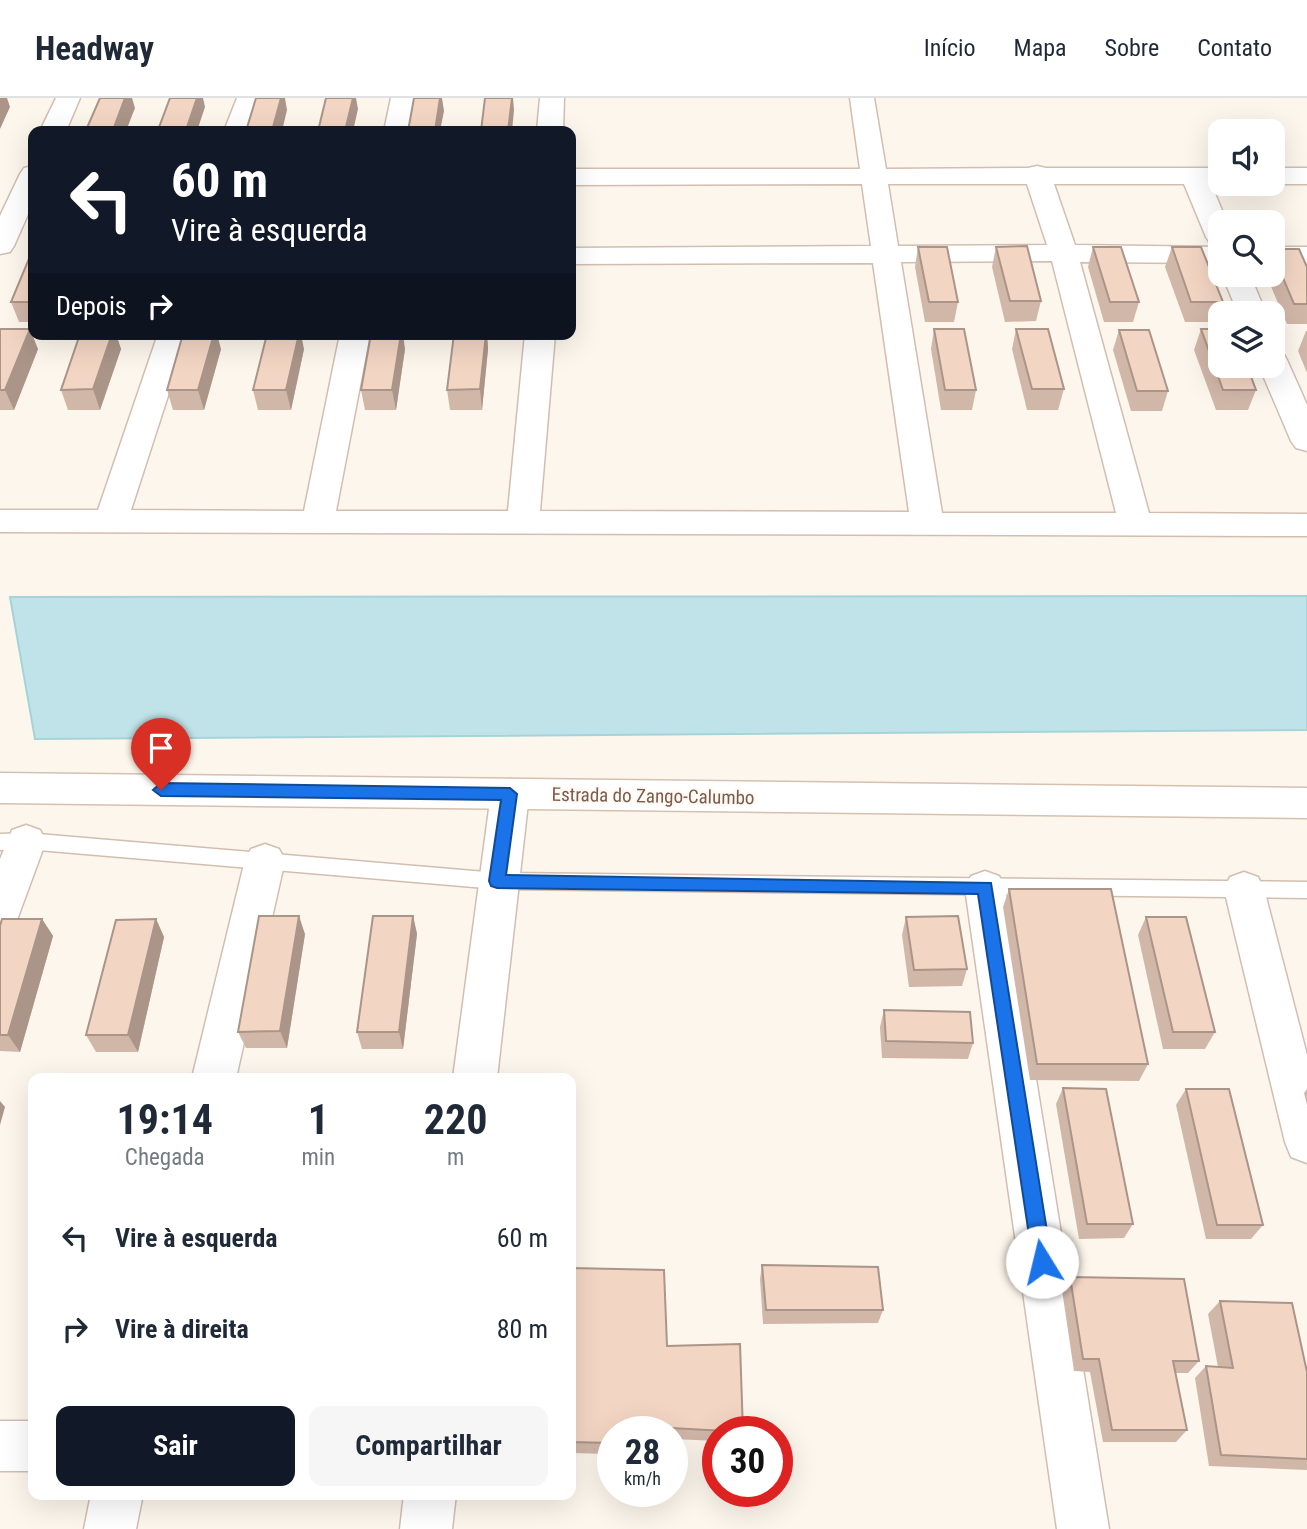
<!DOCTYPE html>
<html lang="pt">
<meta charset="utf-8">
<style>
:root{--surface:#fff;--page:#f6f6f7;--text:#1f2937;--muted:#747a83;--line:#e0e1e3;--accent:#111827}
body{margin:0;font-family:"Roboto Condensed",sans-serif;background:var(--page);color:var(--text);height:100vh;display:flex;flex-direction:column;font-size:26px;white-space:nowrap}
*{box-sizing:border-box;margin:0}
p{font-size:23px;color:var(--muted)}
.icon{flex:none;width:38px;height:38px;fill:none;stroke:currentColor;stroke-width:2;stroke-linecap:round;stroke-linejoin:round}
.map{position:relative;flex:1;overflow:hidden}
.side{position:absolute;left:28px;top:975px;width:548px;height:427px;display:flex;flex-direction:column;background:var(--surface);border-radius:14px;box-shadow:0 7px 28px #0002}
.side>*{flex:none}
.banner{position:absolute;left:28px;top:28px;width:548px;height:214px;border-radius:14px;box-shadow:0 7px 28px #0002;background:#111827;color:#fff;overflow:hidden}
.controls{position:absolute;left:1208px;top:21px;display:grid;gap:14px}
.controls a{display:grid;place-items:center;width:77px;height:77px;border-radius:14px;background:var(--surface);box-shadow:0 7px 28px #0002;font-size:35px}
.speed{position:absolute;left:597px;top:1318px;display:flex;gap:14px;font-size:35px;font-weight:700;text-align:center}
.speed>*{display:grid;place-content:center;width:91px;height:91px;border-radius:50%;background:var(--surface);box-shadow:0 7px 28px #0002;line-height:1}
.speed small{font-size:18px;font-weight:400}
.speed .limit{border:10px solid #d22;background:#fff;color:#111}
.pin{position:absolute;display:grid;place-items:center;width:60px;height:60px;color:#fff;margin:-72px -30px;border-radius:50% 50% 50% 0;rotate:-45deg;box-shadow:0 0 7px #0007}
.pin .icon{rotate:45deg}
.me{position:absolute;width:77px;margin:-38px;rotate:351deg;stroke-linejoin:round;filter:drop-shadow(0 0 5px #0008)}
.turn{display:flex;align-items:center;gap:24px;height:147px;padding:0 28px;font-size:32px}
.turn .icon{width:91px;height:91px;stroke-width:2.5}
.turn b{display:block;font-size:49px;line-height:60px}
.then{display:flex;align-items:center;height:66px;padding:0 28px;background:#0003;gap:14px;font-size:26px}
.eta{display:flex;justify-content:space-evenly;align-items:center;height:119px;text-align:center}
.eta b{font-size:42px;font-weight:700;line-height:49px}
.cta{display:flex;gap:14px;margin-top:auto;padding:14px 28px}
.cta a{flex:1;height:80px;border-radius:14px;background:var(--accent);color:#fff;font-size:28px;font-weight:700;line-height:80px;text-align:center}
.cta a+a{background:var(--page);color:var(--text)}
ul{padding:0;list-style:none}
li{display:flex;align-items:center;gap:21px;height:91px;padding:0 28px}
li div{flex:1}
li b{display:block;font-size:26px}
li em{font-style:normal}
header{display:flex;align-items:center;gap:42px;box-sizing:border-box;height:98px;padding:0 35px;background:var(--surface);border-bottom:2px solid var(--line)}
header strong{font-size:33px}
nav{display:flex;gap:38px;margin-inline-start:auto;font-size:24px}
.map>svg:first-child{display:block}
</style>
<header>
<strong>Headway</strong>
<nav><a>Início</a><a>Mapa</a><a>Sobre</a><a>Contato</a></nav>
</header>
<div class="map">
<svg width="1307" height="1431" viewBox="0 0 1307 1431">
<rect width="100%" height="100%" fill="#fdf6ec"/>
<polygon fill="#bfe3e8" stroke="#a5d3da" stroke-width="2" points="1307,498 1307,632 35,641 10,499"/>
<g fill="none" stroke-linecap="round" stroke-linejoin="round">
<g stroke="#d1beb0" stroke-width="3">
<polygon id="lane" points="26,735 497,775 1307,784 1307,800 497,791 26,751 0,752 0,736"/>
</g>
<g stroke="#d1beb0" stroke-width="3">
<g id="street">
<polygon points="56,0 80,0 66,33 40,33"/>
<polygon points="237,0 261,0 250,33 224,33"/>
<polygon points="391,0 415,0 410,33 384,33"/>
<polygon points="540,0 564,0 563,33 537,33"/>
<path d="M850 0H874L886 71 1028 70 1037 68 1046 70H1220L1221 86H1211L1227 124H1220V147L1210 145 1206 139 1184 86H1054L1075 147 1220 149V165L1080 164 1149 415 1307 416V438L0 434V412H98L158 236H188L131 412 304 413 340 236H370L336 413H508L525 236H555L540 413 909 414 873 165 570 166V150L871 148 862 86 570 87V71H860ZM888 86H1027L1047 147 898 148ZM1052 163 1116 415H942L901 164Z"/>
<polygon points="33,68 33,105 14,148 10,154 0,156 0,118 20,76 24,70"/>
<polygon points="1272,70 1307,70 1307,86 1271,86"/>
<rect x="1272" y="149" width="35" height="16"/>
<polygon points="1222,177 1250,177 1266,215 1238,215"/>
<polygon points="1272,253 1283,255 1287,262 1307,307 1307,353 1296,350 1291,343 1259,268 1272,268"/>
<polygon points="510,681 523,685 529,696 497,980 453,980 491,696 497,685"/>
<polygon points="26,727 40,732 46,743 14,830 0,835 0,761 12,732"/>
<polygon points="265,746 279,751 285,762 236,980 192,980 245,762 251,751"/>
<polygon points="985,773 999,778 1005,790 1109,1431 1057,1431 965,790 971,778"/>
<polygon points="1244,774 1258,779 1264,791 1307,957 1307,1065 1291,1059 1285,1044 1224,791 1230,779"/>
<rect x="0" y="1323" width="33" height="50"/>
<polygon points="91,1396 143,1396 136,1431 84,1431"/>
<polygon points="404,1396 456,1396 452,1431 400,1431"/>
</g>
</g>
<g stroke="#d6c0b0" stroke-width="3">
<polygon id="secondary" points="0,675 1307,690 1307,720 0,705"/>
</g>
<use href="#lane" fill="#fff" fill-rule="evenodd"/>
<use href="#street" fill="#fff" fill-rule="evenodd"/>
<use href="#secondary" fill="#fff" fill-rule="evenodd"/>
</g>
<g fill="#d1b7a8">
<polygon points="918,149 958,204 954,224 925,224 915,169"/>
<polygon points="996,149 1041,203 1036,223 1005,224 992,169"/>
<polygon points="1093,149 1139,204 1133,224 1104,224 1088,169"/>
<polygon points="1172,149 1223,204 1216,224 1185,224 1165,169"/>
<polygon points="33,151 33,224 19,224 11,204"/>
<polygon points="1272,151 1307,169 1307,226 1287,226 1266,177 1272,177"/>
<polygon points="0,231 38,251 14,312 0,312"/>
<polygon points="934,231 976,292 972,312 941,312 931,251"/>
<polygon points="1016,231 1064,291 1058,312 1027,312 1012,251"/>
<polygon points="1201,231 1256,292 1248,312 1216,312 1194,252"/>
<polygon points="1119,232 1168,293 1162,313 1131,313 1113,252"/>
<polygon points="1306,233 1307,233 1307,275 1298,253"/>
<polygon points="112,236 116,236 121,251 100,312 68,312 61,292"/>
<polygon points="454,236 487,236 488,251 482,312 450,312 447,292"/>
<polygon points="221,251 204,312 173,312 167,292"/>
<polygon points="304,251 291,312 258,312 253,292"/>
<polygon points="405,251 396,312 365,312 361,292"/>
<polygon points="1009,791 1148,966 1139,983 1030,982 1003,809"/>
<polygon points="413,818 417,836 403,951 362,951 357,934"/>
<polygon points="906,819 967,871 962,888 909,889 902,837"/>
<polygon points="1146,819 1215,934 1205,951 1163,951 1138,837"/>
<polygon points="42,821 53,838 20,954 0,953 0,828"/>
<polygon points="156,821 164,839 138,954 96,954 86,937"/>
<polygon points="305,836 287,950 246,950 238,934"/>
<polygon points="884,912 973,945 968,961 882,960 880,929"/>
<polygon points="1063,990 1133,1126 1124,1140 1079,1141 1056,1006"/>
<polygon points="1186,991 1263,1127 1251,1141 1206,1141 1176,1007"/>
<polygon points="1307,991 1307,1007 1304,995"/>
<polygon points="762,1167 883,1212 878,1225 763,1226 760,1181"/>
<polygon points="570,1170 667,1248 743,1334 718,1334 718,1343 672,1341 612,1334 612,1356 570,1355"/>
<polygon points="1070,1179 1199,1263 1188,1275 1175,1275 1187,1332 1176,1344 1103,1344 1090,1274 1074,1273 1062,1192"/>
<polygon points="1220,1203 1307,1274 1307,1372 1209,1368 1195,1280 1206,1268 1218,1269 1208,1216"/>
</g>
<g fill="#aa9588">
<polygon points="0,0 7,0 10,9 0,31"/>
<polygon points="125,0 132,0 135,10 126,33 113,33"/>
<polygon points="197,0 203,0 205,9 197,33 186,33"/>
<polygon points="281,0 285,0 287,12 282,33 272,33"/>
<polygon points="353,0 356,0 358,11 353,33 345,33"/>
<polygon points="440,0 442,0 444,13 440,33 435,33"/>
<polygon points="512,0 513,0 514,12 512,33 508,33"/>
<polygon points="30,231 38,251 14,312 5,292"/>
<polygon points="112,236 116,236 121,251 100,312 93,291"/>
<polygon points="214,236 217,236 221,251 204,312 198,292"/>
<polygon points="299,236 301,236 304,251 291,312 286,292"/>
<polygon points="401,236 403,236 405,251 396,312 392,292"/>
<polygon points="486,236 487,236 488,251 482,312 480,291"/>
<polygon points="299,818 305,836 287,950 280,933"/>
<polygon points="413,818 417,836 403,951 399,934"/>
<polygon points="42,821 53,838 20,954 8,937"/>
<polygon points="156,821 164,839 138,954 128,937"/>
<polygon points="0,1003 5,1009 0,1027"/>
</g>
<g fill="#f3d5c3" stroke="#aa9588" stroke-width="2">
<polygon points="100,0 125,0 113,32 86,32"/>
<polygon points="170,0 197,0 186,32 158,32"/>
<polygon points="256,0 281,0 272,33 246,33"/>
<polygon points="326,0 353,0 345,33 318,33"/>
<polygon points="414,0 440,0 435,33 408,33"/>
<polygon points="485,0 512,0 508,33 481,33"/>
<polygon points="1027,148 1041,203 1010,203 996,149"/>
<polygon points="918,149 947,149 958,204 929,204"/>
<polygon points="1093,149 1121,149 1139,204 1110,204"/>
<polygon points="1172,149 1201,149 1223,204 1191,204"/>
<polygon points="33,151 33,204 11,204"/>
<polygon points="1272,151 1299,151 1307,169 1307,206 1294,206 1272,154"/>
<polygon points="0,231 30,231 5,292 0,292"/>
<polygon points="934,231 964,231 976,292 945,292"/>
<polygon points="1016,231 1048,231 1064,291 1032,291"/>
<polygon points="1201,231 1220,231 1220,268 1247,268 1256,292 1223,292"/>
<polygon points="1119,232 1149,232 1168,293 1137,293"/>
<polygon points="80,236 112,236 93,291 61,292"/>
<polygon points="183,236 214,236 198,292 167,292"/>
<polygon points="267,236 299,236 286,292 253,292"/>
<polygon points="371,236 401,236 392,292 361,292"/>
<polygon points="454,236 486,236 480,291 447,292"/>
<polygon points="1009,791 1111,791 1148,966 1037,966"/>
<polygon points="259,818 299,818 280,933 238,934"/>
<polygon points="373,818 413,818 399,934 357,934"/>
<polygon points="958,818 967,871 914,872 906,819"/>
<polygon points="1146,819 1186,819 1215,934 1173,934"/>
<polygon points="2,821 42,821 8,937 0,937 0,828"/>
<polygon points="156,821 128,937 86,937 116,822"/>
<polygon points="884,912 970,914 973,945 886,943"/>
<polygon points="1063,990 1106,991 1133,1126 1087,1126"/>
<polygon points="1186,991 1229,991 1263,1127 1217,1127"/>
<polygon points="762,1167 878,1169 883,1212 766,1212"/>
<polygon points="570,1170 664,1172 667,1248 740,1246 743,1334 672,1330 672,1334 612,1334 612,1345 570,1344"/>
<polygon points="1070,1179 1184,1181 1199,1263 1173,1263 1187,1332 1112,1332 1099,1261 1083,1261"/>
<polygon points="1220,1203 1292,1205 1307,1274 1307,1361 1221,1357 1206,1268 1233,1270"/>
</g>
<polygon fill="#1a73e8" stroke="#114b97" stroke-width="2" points="161,685 510,690 517,696 506,777 991,785 1052,1164 1049,1170 1042,1173 1035,1170 1033,1164 978,796 497,790 491,788 489,783 501,702 161,698 153,692"/>
<g text-anchor="middle" dominant-baseline="central" stroke-width="5" stroke-linejoin="round" paint-order="stroke">
<g font-size="19" fill="#7a5c4d" stroke="#fffaf3">
<text transform="translate(653 698) rotate(1)">Estrada do Zango-Calumbo</text>
</g>
</g>
</svg>
<div class="controls">
<a><svg class="icon" aria-label="sound" viewBox="0 0 24 24"><path d="M4 9h4l5-4v14l-5-4H4zM17 9q2 3 0 6"/></svg></a>
<a><svg class="icon" aria-label="search" viewBox="0 0 24 24"><circle cx="10" cy="10" r="6"/><path d="M15 15l6 6"/></svg></a>
<a><svg class="icon" aria-label="layers" viewBox="0 0 24 24"><path d="M12 4l9 5-9 5-9-5zM3 14l9 5 9-5"/></svg></a>
</div>
<div class="speed"><div>28<small>km/h</small></div><div class="limit">30</div></div>
<div class="pin" style="left:161px;top:692px;background:#d93025"><svg class="icon" aria-label="arrive" viewBox="0 0 24 24"><path d="M6 21V4h12l-3 4 3 4H6"/></svg></div>
<svg class="me" style="left:1042px;top:1164px" viewBox="-20 -20 40 40"><circle r="19" fill="#fff"/><path d="M0-13L10 11 0 6-10 11z" fill="#1a73e8"/></svg>
<div class="banner">
<div class="turn"><svg class="icon" aria-label="left" viewBox="0 0 24 24"><path d="M17 20v-9H6M10 6l-5 5 5 5"/></svg><div><b>60 m</b>Vire à esquerda</div></div>
<div class="then">Depois<svg class="icon" aria-label="right" viewBox="0 0 24 24"><path d="M7 20v-9h11M14 6l5 5-5 5"/></svg></div>
</div>
<section class="side">
<div class="eta">
<div><b>19:14</b><p>Chegada</p></div>
<div><b>1</b><p>min</p></div>
<div><b>220</b><p>m</p></div>
</div>
<ul>
<li><svg class="icon" aria-label="left" viewBox="0 0 24 24"><path d="M17 20v-9H6M10 6l-5 5 5 5"/></svg><div><b>Vire à esquerda</b></div><em>60 m</em></li>
<li><svg class="icon" aria-label="right" viewBox="0 0 24 24"><path d="M7 20v-9h11M14 6l5 5-5 5"/></svg><div><b>Vire à direita</b></div><em>80 m</em></li>
</ul>
<div class="cta"><a>Sair</a><a>Compartilhar</a></div>
</section>
</div>
